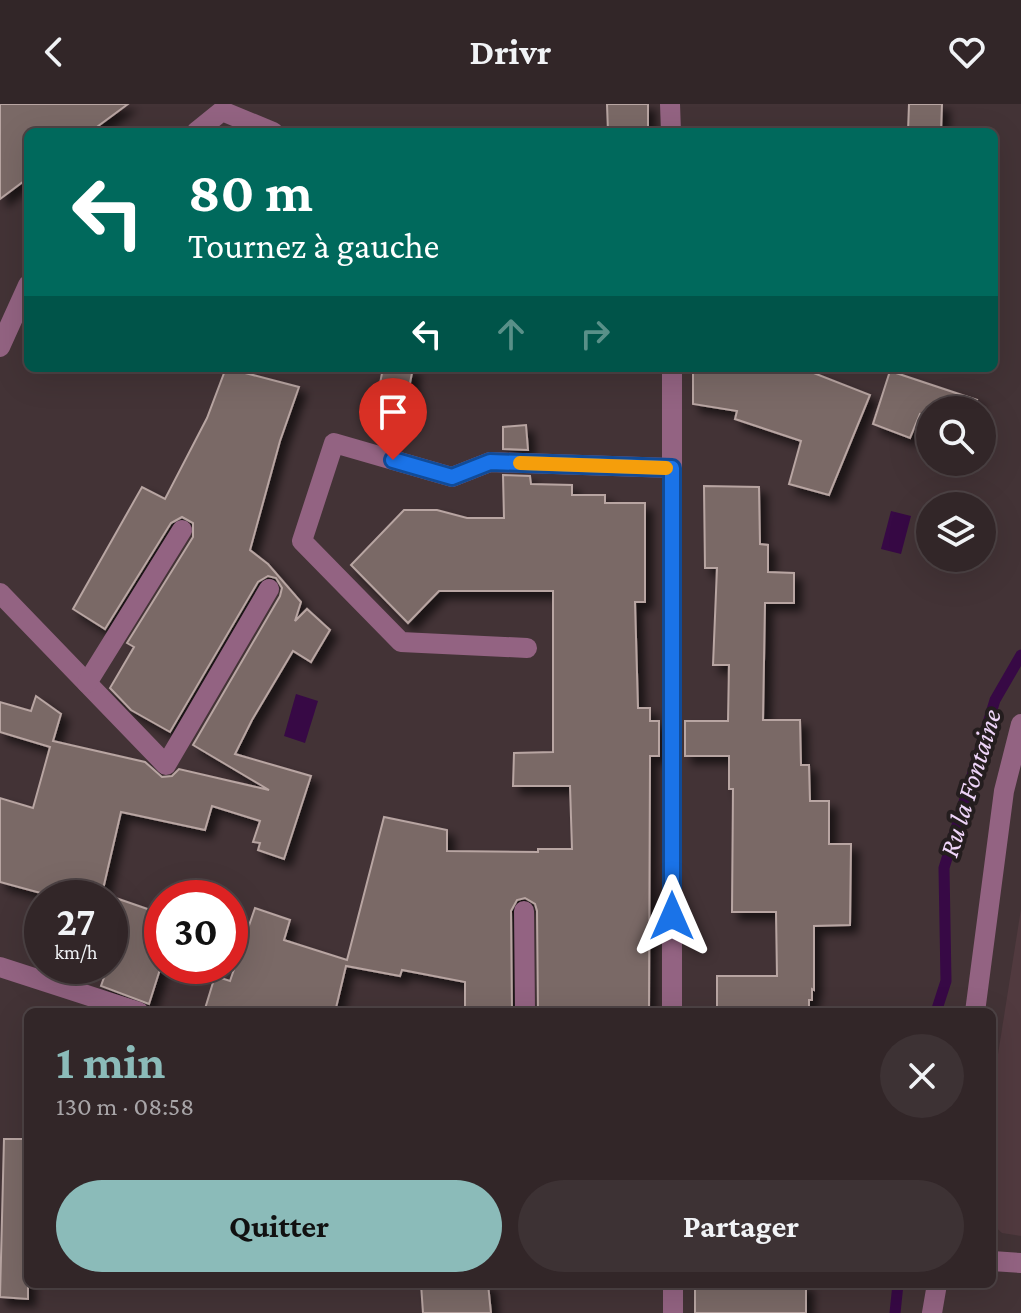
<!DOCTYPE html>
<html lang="fr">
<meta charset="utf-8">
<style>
:root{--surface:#322628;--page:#3d3234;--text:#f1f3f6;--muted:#a8a5a8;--line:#4d4345;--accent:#8bbbb9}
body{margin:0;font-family:"Crimson Pro",serif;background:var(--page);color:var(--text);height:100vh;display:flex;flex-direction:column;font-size:30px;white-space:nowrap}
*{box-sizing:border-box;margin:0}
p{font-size:26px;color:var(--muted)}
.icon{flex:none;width:44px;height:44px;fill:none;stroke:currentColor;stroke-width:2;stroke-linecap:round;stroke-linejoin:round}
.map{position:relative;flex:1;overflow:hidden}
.details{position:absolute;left:24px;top:904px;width:972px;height:280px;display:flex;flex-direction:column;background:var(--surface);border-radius:12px;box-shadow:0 8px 32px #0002,0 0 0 2px var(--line)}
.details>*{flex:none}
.banner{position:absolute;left:24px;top:24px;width:974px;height:244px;border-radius:12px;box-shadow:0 8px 32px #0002,0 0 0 2px var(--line);background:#00695c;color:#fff;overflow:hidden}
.tools{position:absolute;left:916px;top:292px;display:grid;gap:16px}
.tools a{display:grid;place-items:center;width:80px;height:80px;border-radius:50%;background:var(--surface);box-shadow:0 8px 32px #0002,0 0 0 2px var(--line);font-size:40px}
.speed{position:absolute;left:24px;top:776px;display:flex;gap:16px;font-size:40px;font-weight:700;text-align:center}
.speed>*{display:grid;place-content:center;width:104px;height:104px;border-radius:50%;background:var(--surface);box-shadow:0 8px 32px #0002,0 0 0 2px var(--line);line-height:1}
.speed small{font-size:20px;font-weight:400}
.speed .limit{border:12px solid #d22;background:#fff;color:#111}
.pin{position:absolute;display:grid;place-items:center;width:68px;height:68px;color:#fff;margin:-82px -34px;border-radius:50% 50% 50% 0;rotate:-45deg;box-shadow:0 0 8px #0007}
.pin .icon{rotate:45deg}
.me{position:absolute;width:88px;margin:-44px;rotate:0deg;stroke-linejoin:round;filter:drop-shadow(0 0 6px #0008)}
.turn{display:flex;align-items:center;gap:28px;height:168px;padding:0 32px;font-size:36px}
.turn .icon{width:104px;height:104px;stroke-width:2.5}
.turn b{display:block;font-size:56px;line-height:68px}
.lanes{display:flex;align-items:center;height:76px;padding:0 32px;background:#0003;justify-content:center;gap:40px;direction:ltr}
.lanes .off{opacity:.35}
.round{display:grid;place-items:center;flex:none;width:84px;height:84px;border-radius:42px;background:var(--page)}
.head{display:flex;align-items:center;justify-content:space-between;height:136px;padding:0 32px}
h1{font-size:48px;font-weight:700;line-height:60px;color:var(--accent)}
.action{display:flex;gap:16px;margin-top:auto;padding:16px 32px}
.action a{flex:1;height:92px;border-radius:48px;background:var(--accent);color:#111;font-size:32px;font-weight:700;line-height:92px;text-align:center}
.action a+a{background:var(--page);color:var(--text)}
header{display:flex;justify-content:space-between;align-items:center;height:104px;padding:0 32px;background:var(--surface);font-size:36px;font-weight:700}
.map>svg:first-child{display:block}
</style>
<header><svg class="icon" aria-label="back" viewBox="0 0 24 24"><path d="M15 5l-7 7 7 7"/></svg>Drivr<svg class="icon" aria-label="heart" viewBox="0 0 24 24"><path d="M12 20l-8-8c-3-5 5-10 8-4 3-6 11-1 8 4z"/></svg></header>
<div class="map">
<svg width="1021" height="1209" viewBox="0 0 1021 1209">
<defs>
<filter id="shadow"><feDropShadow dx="7" dy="7" stdDeviation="4" flood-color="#0009"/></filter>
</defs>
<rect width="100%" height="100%" fill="#433336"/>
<polygon fill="#513a3f" points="1021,805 1021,1132 1002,1129 992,1120 992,988"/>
<g fill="#370945">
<polygon points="891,407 911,412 901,450 881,445"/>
<polygon points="296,590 318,597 305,639 284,632"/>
</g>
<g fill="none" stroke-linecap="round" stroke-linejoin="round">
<g stroke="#370945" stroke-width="11">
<polyline points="936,908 946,877 944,764 995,596 1021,551"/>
<polyline points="895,1209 898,1180"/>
</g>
</g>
<g fill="#7a6966" stroke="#b8a5a2" stroke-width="2" filter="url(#shadow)">
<polygon points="0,0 128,0 90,28 28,28 28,74 0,95"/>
<polygon points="607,0 648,0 648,28 608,28"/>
<polygon points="909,0 942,0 941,28 908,28"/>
<polygon points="226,264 299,283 280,337 250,446 268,460 301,498 295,517 307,505 330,526 311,558 293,547 252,616 235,650 311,672 284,755 258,746 260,739 253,738 260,717 212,702 205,726 121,708 101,794 59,794 0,778 0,694 33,704 50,643 0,628 0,598 31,607 36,592 61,610 53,637 145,658 162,673 172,672 179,665 269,686 193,641 280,492 282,484 276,474 268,472 258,478 170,628 131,606 110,584 134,543 127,539 193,433 193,419 182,413 171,419 105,525 73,505 142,383 165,395 207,314"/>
<polygon points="383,264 413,264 403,314 375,305"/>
<polygon points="693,264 801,264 870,291 829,391 789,380 801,337 735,315 737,307 693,300"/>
<polygon points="890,267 977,296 974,306 930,306 930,313 920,310 910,334 873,320"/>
<polygon points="526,321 528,346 503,345 503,323"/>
<polygon points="503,371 530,372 531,380 572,381 572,391 605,391 605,399 645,399 645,498 635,498 638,604 650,604 650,617 659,617 659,652 650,652 649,908 538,908 537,807 535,800 525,794 517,796 511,807 512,908 465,908 465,878 402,866 400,872 346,862 335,908 204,908 215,872 230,877 255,804 290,816 284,836 347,856 384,713 447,726 447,747 538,748 538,745 572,745 570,682 513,682 514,649 553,648 553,487 439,487 408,519 351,461 404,406 437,406 467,414 504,414"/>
<polygon points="704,382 759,383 760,440 768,441 768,468 794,469 794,499 765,499 763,616 800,616 801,661 809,661 810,697 829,697 829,740 851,740 850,821 814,822 814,886 812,885 812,896 809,896 809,908 717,908 717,872 777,872 776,808 732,808 733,685 729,685 729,652 685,652 685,617 728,617 729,561 713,561 717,464 705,464"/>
<polygon points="110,792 162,810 162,859 149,900 101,882 108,862 110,862"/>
<polygon points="4,1035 28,1035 28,1195 0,1193"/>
<polygon points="421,1180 488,1180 491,1209 423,1209"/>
<rect x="695" y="1180" width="111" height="29"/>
</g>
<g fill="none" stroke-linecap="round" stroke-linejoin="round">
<g stroke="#936382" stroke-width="20">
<polyline points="670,0 671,28"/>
<polyline points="196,28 222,7 273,28"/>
<polyline points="0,243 28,181"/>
<polyline points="672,264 672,908"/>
<polyline points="0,489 166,661 269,485"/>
<polyline points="527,544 401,538 302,437 334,339 452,373 490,358 672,364"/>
<polyline points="87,579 182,426"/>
<polyline points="524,807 525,908"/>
<polyline points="0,863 139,908"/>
<polyline points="975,908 1004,687 1021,620"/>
<polyline points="992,1157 1021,1159"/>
<polyline points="673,1180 673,1209"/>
<polyline points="932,1209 937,1180"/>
</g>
</g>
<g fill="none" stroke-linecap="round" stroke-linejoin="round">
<g stroke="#114b97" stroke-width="20">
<polyline id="route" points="393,356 452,373 490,358 672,364 672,812"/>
</g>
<use href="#route" stroke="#1a73e8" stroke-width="14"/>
<polyline stroke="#f59e0b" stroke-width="14" points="520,359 666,364"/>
</g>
<g text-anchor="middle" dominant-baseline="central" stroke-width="8" stroke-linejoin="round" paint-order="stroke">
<g font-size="28" font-style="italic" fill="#efd5f9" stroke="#241d1e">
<text transform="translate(970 679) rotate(-73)">Ru la Fontaine</text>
</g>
</g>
</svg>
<div class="tools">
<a><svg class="icon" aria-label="search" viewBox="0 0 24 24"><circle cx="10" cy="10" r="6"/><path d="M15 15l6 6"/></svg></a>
<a><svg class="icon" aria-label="layers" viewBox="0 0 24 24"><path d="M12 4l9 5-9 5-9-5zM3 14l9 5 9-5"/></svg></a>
</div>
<div class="speed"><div>27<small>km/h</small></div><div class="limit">30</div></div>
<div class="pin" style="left:393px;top:356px;background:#d93025"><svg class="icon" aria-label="arrive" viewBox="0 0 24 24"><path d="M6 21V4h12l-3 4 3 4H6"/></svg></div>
<svg class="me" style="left:672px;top:812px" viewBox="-20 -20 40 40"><path d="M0-17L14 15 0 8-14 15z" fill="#1a73e8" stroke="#fff" stroke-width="4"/></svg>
<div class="banner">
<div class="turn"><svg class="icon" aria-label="left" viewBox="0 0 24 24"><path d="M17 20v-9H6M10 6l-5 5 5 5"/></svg><div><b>80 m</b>Tournez à gauche</div></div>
<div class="lanes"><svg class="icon" aria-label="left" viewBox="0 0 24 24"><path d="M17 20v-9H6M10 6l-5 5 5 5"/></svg><svg class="icon off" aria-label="ahead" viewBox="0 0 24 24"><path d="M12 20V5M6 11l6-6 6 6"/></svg><svg class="icon off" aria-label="right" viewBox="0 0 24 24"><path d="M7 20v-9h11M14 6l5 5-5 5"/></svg></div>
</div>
<section class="details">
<div class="head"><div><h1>1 min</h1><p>130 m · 08:58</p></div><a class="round"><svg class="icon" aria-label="close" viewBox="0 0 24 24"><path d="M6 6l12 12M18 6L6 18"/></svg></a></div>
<div class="action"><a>Quitter</a><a>Partager</a></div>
</section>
</div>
